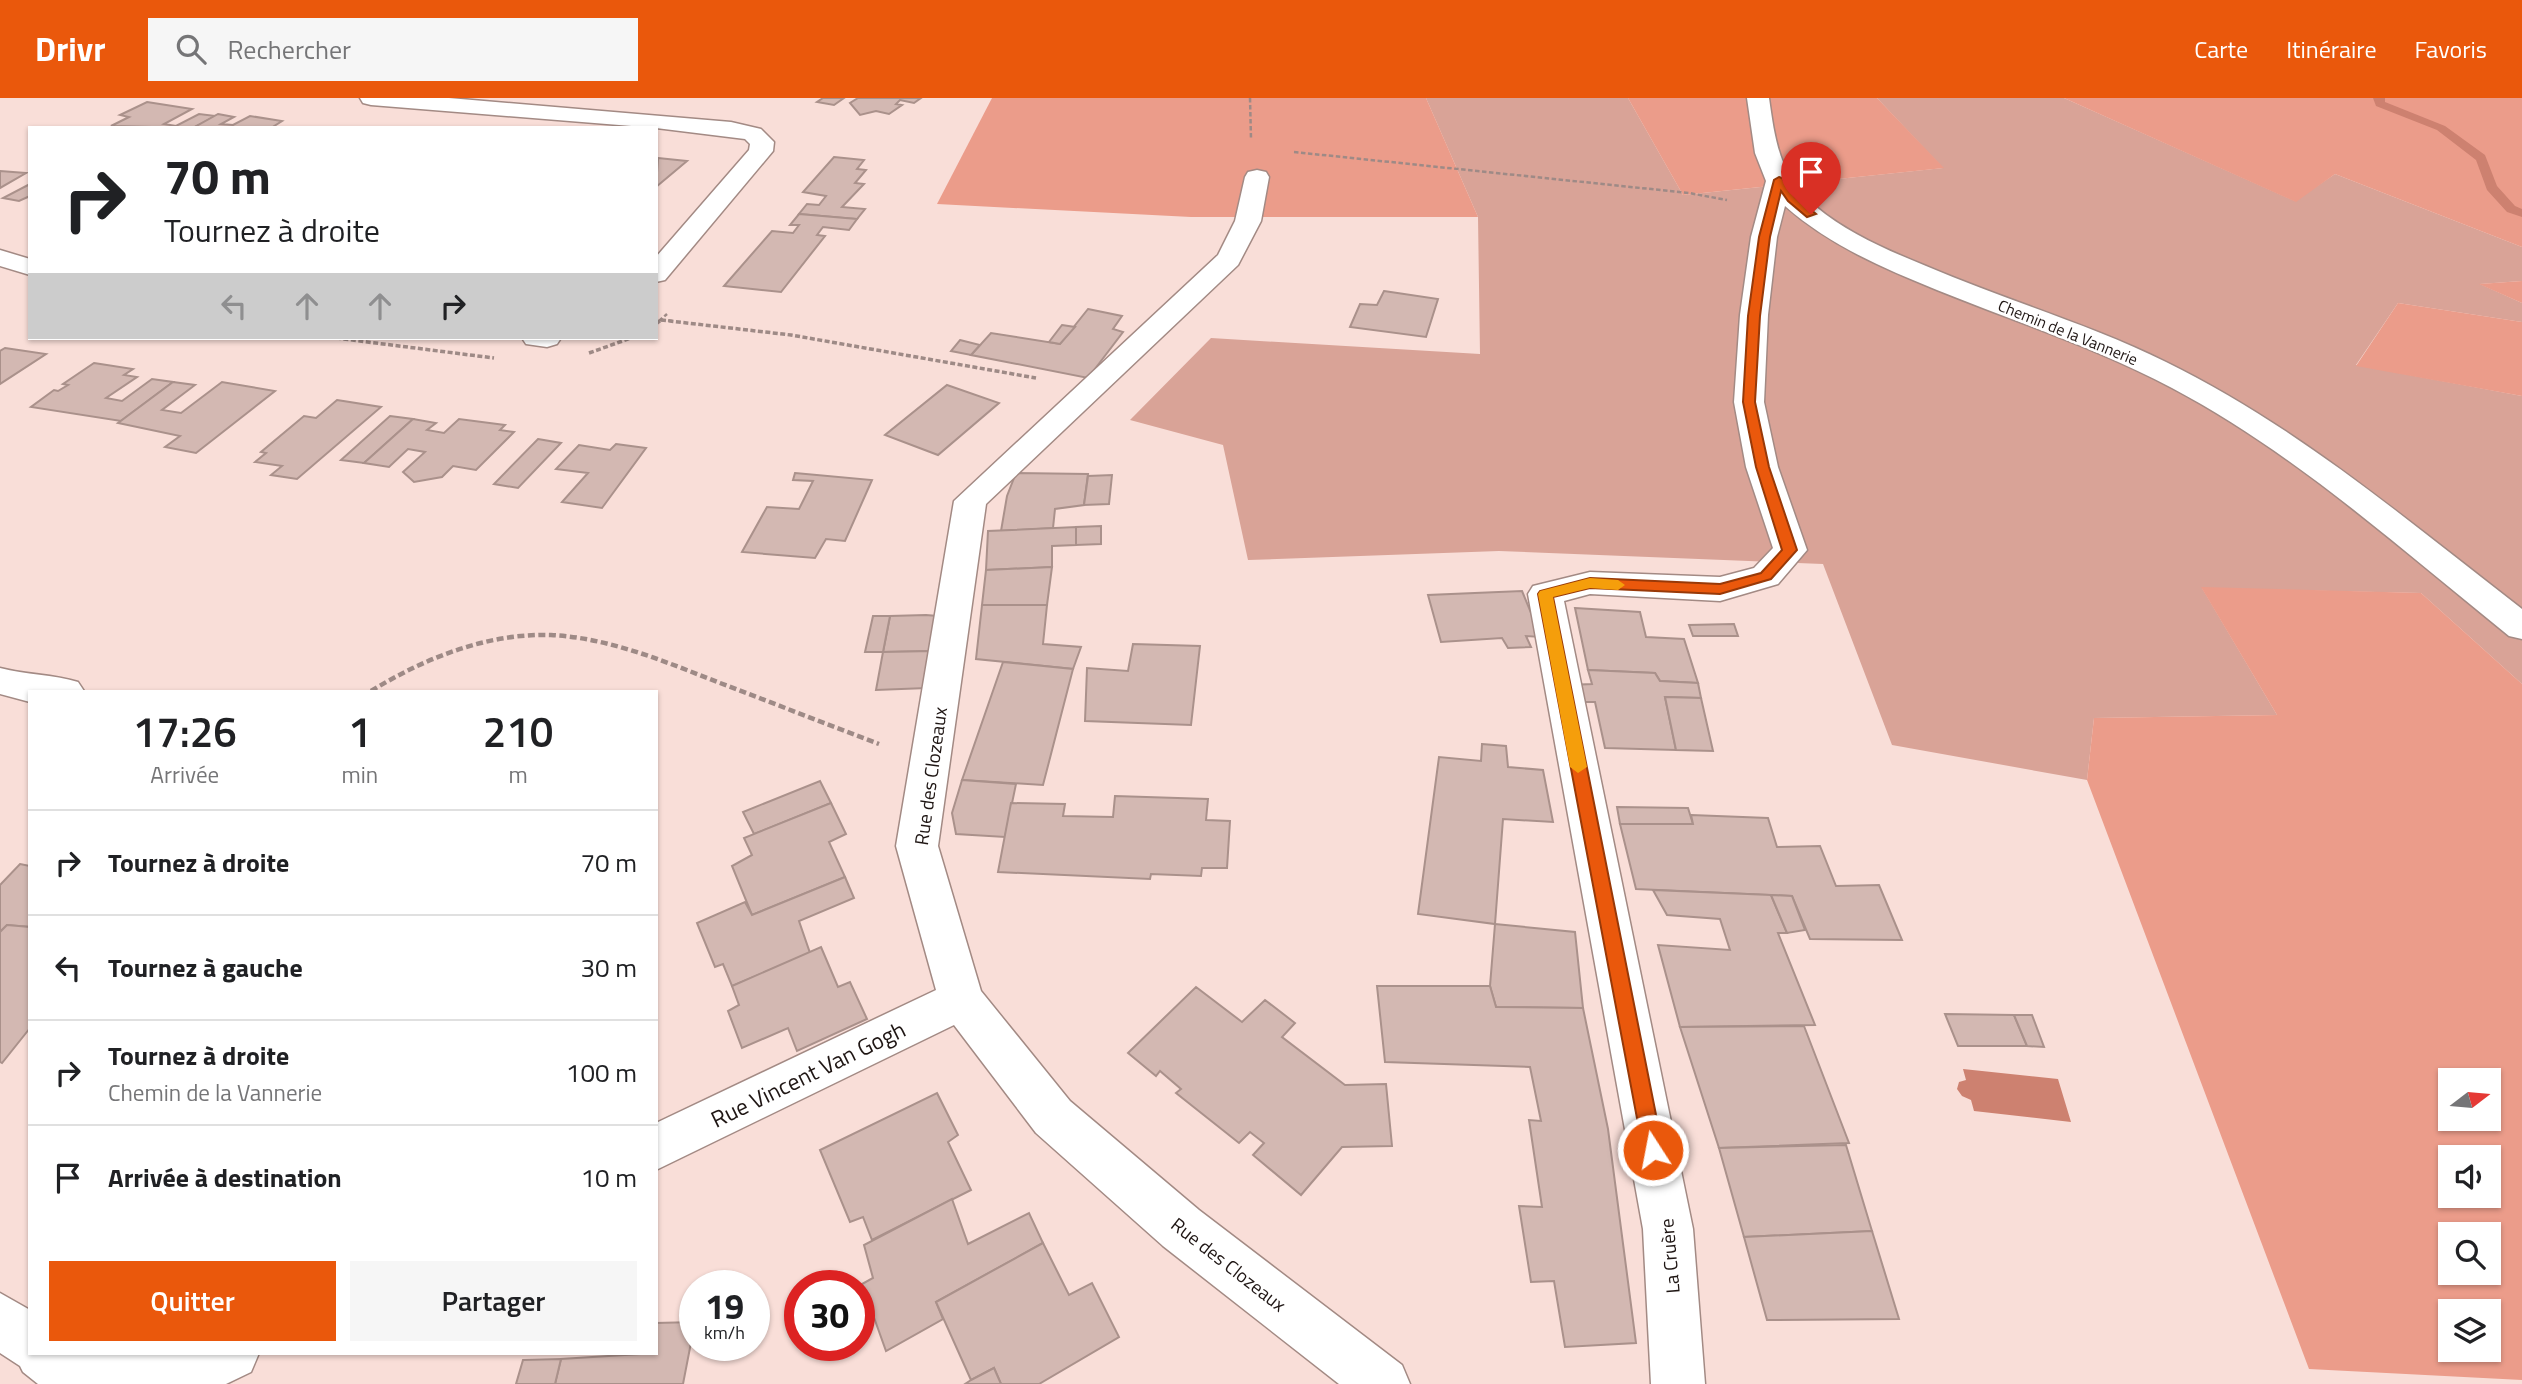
<!DOCTYPE html>
<html lang="fr">
<meta charset="utf-8">
<style>
:root{--surface:#fff;--page:#f6f6f6;--text:#202124;--muted:#757577;--line:#e0e0e0;--accent:#ea580c}
body{margin:0;font-family:"Titillium Web",sans-serif;background:var(--page);color:var(--text);height:100vh;display:flex;flex-direction:column;font-size:26px;white-space:nowrap}
*{box-sizing:border-box;margin:0}
p{font-size:23px;color:var(--muted)}
.icon{flex:none;width:38px;height:38px;fill:none;stroke:currentColor;stroke-width:2;stroke-linecap:round;stroke-linejoin:round}
.map{position:relative;flex:1;overflow:hidden}
.side{position:absolute;left:28px;top:592px;width:630px;height:665px;display:flex;flex-direction:column;background:var(--surface);border-radius:0px;box-shadow:0 2px 5px #0004}
.side>*{flex:none}
.hud{position:absolute;left:28px;top:28px;width:630px;height:214px;border-radius:0px;box-shadow:0 2px 5px #0004;background:#fff;color:var(--text);overflow:hidden}
.needle{width:46px;rotate:74deg}
.buttons{position:absolute;left:2438px;top:970px;display:grid;gap:14px}
.buttons a{display:grid;place-items:center;width:63px;height:63px;border-radius:0px;background:var(--surface);box-shadow:0 2px 5px #0004;font-size:35px}
.speed{position:absolute;left:679px;top:1172px;display:flex;gap:14px;font-size:35px;font-weight:700;text-align:center}
.speed>*{display:grid;place-content:center;width:91px;height:91px;border-radius:50%;background:var(--surface);box-shadow:0 2px 5px #0004;line-height:1}
.speed small{font-size:18px;font-weight:400}
.speed .limit{border:10px solid #d22;background:#fff;color:#111}
.pin{position:absolute;display:grid;place-items:center;width:60px;height:60px;color:#fff;margin:-72px -30px;border-radius:50% 50% 50% 0;rotate:-45deg;box-shadow:0 0 7px #0007}
.pin .icon{rotate:45deg}
.me{position:absolute;width:77px;margin:-38px;rotate:349deg;stroke-linejoin:round;filter:drop-shadow(0 0 5px #0008)}
.turn{display:flex;align-items:center;gap:24px;height:147px;padding:0 21px;font-size:32px}
.turn .icon{width:91px;height:91px;stroke-width:2.5}
.turn b{display:block;font-size:49px;line-height:60px}
.lanes{display:flex;align-items:center;height:66px;padding:0 21px;background:#0003;justify-content:center;gap:35px;direction:ltr}
.lanes .off{opacity:.35}
.eta{display:flex;justify-content:space-evenly;align-items:center;height:119px;text-align:center}
.eta b{font-size:42px;font-weight:600;line-height:49px}
.action{display:flex;gap:14px;margin-top:auto;padding:14px 21px}
.action a{flex:1;height:80px;border-radius:0px;background:var(--accent);color:#fff;font-size:28px;font-weight:600;line-height:80px;text-align:center}
.action a+a{background:var(--page);color:var(--text)}
ul{padding:0;list-style:none}
li{display:flex;align-items:center;gap:21px;height:105px;padding:0 21px;border-top:2px solid var(--line)}
li div{flex:1}
li b{display:block;font-size:26px}
li em{font-style:normal}
header{display:flex;align-items:center;gap:42px;box-sizing:border-box;height:98px;padding:0 35px;background:var(--accent);color:#fff}
header strong{font-size:33px}
nav{display:flex;gap:38px;margin-inline-start:auto;font-size:24px}
.search{width:490px;height:63px;background:var(--page);display:flex;align-items:center;gap:18px;box-sizing:border-box;padding:0 24px;border-radius:0px;color:var(--muted);font-size:26px}
.map>svg:first-child{display:block}
</style>
<header>
<strong>Drivr</strong>
<div class="search"><svg class="icon" aria-label="search" viewBox="0 0 24 24"><circle cx="10" cy="10" r="6"/><path d="M15 15l6 6"/></svg>Rechercher</div>
<nav><a>Carte</a><a>Itinéraire</a><a>Favoris</a></nav>
</header>
<div class="map">
<svg width="2522" height="1286" viewBox="0 0 2522 1286">
<rect width="100%" height="100%" fill="#f9ded8"/>
<polygon fill="#d9a397" points="1426,0 1628,0 1683,97 1943,70 1877,0 2064,0 2295,103 2335,76 2522,149 2522,183 2480,186 2522,205 2522,224 2398,205 2356,267 2522,298 2522,586 2421,495 2202,490 2277,617 2094,620 2087,682 1892,647 1823,466 1499,453 1248,462 1223,347 1130,322 1211,240 1480,256 1478,119"/>
<g fill="#eb9c8a" fill-rule="evenodd">
<polygon points="992,0 1426,0 1478,119 1191,119 937,106"/>
<polygon points="1628,0 1877,0 1944,70 1683,97"/>
<polygon points="2064,0 2522,0 2522,149 2335,76 2296,104"/>
<polygon points="2522,183 2522,205 2479,186"/>
<polygon points="2398,205 2522,224 2522,298 2356,268"/>
<path d="M2201 489 2421 495 2522 586V1282L2309 1271 2087 682 2094 620 2277 617ZM2450 982H2488V1020H2450ZM2450 1059H2488V1097H2450ZM2450 1136H2488V1174H2450ZM2450 1213H2488V1251H2450Z"/>
</g>
<polygon fill="#cd8170" points="1963,971 2058,981 2071,1024 1974,1013 1971,1002 1962,998 1957,991 1959,984 1966,982"/>
<g fill="none" stroke-linecap="round" stroke-linejoin="round">
<polygon fill="#cd8170" fill-rule="evenodd" points="2373,0 2385,0 2385,4 2445,28 2485,57 2497,88 2515,108 2522,111 2522,119 2507,114 2487,92 2476,62 2437,32 2376,8"/>
</g>
<g fill="#d3b8b2" stroke="#aa918b" stroke-width="2">
<polygon points="823,0 844,0 834,7 817,4"/>
<polygon points="858,0 921,0 914,5 900,2 896,6 902,7 889,16 876,13 860,17 850,5"/>
<polygon points="147,4 192,11 164,26 176,28 199,16 216,18 193,30 111,28 129,19 120,17"/>
<polygon points="218,16 234,19 221,26 233,27 250,18 282,23 271,30 193,30"/>
<polygon points="834,59 864,62 857,71 866,72 855,85 864,86 842,109 865,111 857,121 799,116 807,106 819,107 826,98 803,94"/>
<polygon points="658,60 687,63 656,89"/>
<polygon points="0,73 26,75 0,90"/>
<polygon points="30,86 30,98 19,103 3,100"/>
<polygon points="799,116 857,121 849,132 823,129 817,137 825,138 781,194 724,188 772,133 793,135 799,127 790,127"/>
<polygon points="1384,193 1438,201 1426,239 1350,229 1360,206 1377,207"/>
<polygon points="1088,211 1122,218 1113,231 1123,234 1088,280 971,257 991,235 1060,246"/>
<polygon points="1062,227 1075,229 1060,246 1049,244"/>
<polygon points="960,242 980,247 971,257 951,253"/>
<polygon points="5,250 46,256 0,286 0,253"/>
<polygon points="94,265 133,271 124,277 137,279 106,300 122,303 152,281 173,284 121,323 31,309 54,292 58,293 68,287 63,286"/>
<polygon points="173,284 195,287 162,312 181,315 222,284 275,293 196,355 165,349 180,338 118,325"/>
<polygon points="947,287 999,305 938,357 885,337"/>
<polygon points="337,302 381,309 297,381 271,377 282,368 255,364 266,355 261,354 304,318 316,320"/>
<polygon points="390,318 413,321 364,365 341,362"/>
<polygon points="413,321 436,325 427,332 444,335 459,321 505,327 500,332 514,334 476,372 453,368 442,379 414,384 403,374 425,354 408,351 389,369 364,365"/>
<polygon points="538,341 561,345 518,390 494,386"/>
<polygon points="616,346 646,350 602,410 562,404 588,375 556,371 579,347 610,352"/>
<polygon points="795,375 872,382 845,443 826,441 815,460 742,454 767,409 799,411 813,383 793,382"/>
<polygon points="1016,375 1088,376 1084,407 1055,411 1053,430 1001,433 1007,398"/>
<polygon points="1112,377 1109,406 1084,407 1088,378"/>
<polygon points="1101,428 1101,446 1076,447 1076,429"/>
<polygon points="1076,429 1076,447 1052,448 1052,469 986,472 988,433"/>
<polygon points="1052,469 1047,507 982,507 986,472"/>
<polygon points="1522,493 1541,539 1526,538 1531,549 1508,550 1502,540 1441,544 1428,497"/>
<polygon points="982,507 1047,507 1043,546 1081,549 1073,571 976,561"/>
<polygon points="1575,510 1640,514 1646,539 1684,541 1698,585 1660,583 1655,575 1588,572"/>
<polygon points="926,517 937,518 933,553 883,554 890,518"/>
<polygon points="873,518 890,518 883,554 865,554"/>
<polygon points="1734,526 1738,538 1693,538 1689,527"/>
<polygon points="1133,546 1200,548 1191,627 1085,623 1087,570 1128,573"/>
<polygon points="933,553 927,590 876,592 883,554"/>
<polygon points="1003,564 1073,571 1043,687 962,682"/>
<polygon points="1588,572 1655,575 1660,583 1698,585 1701,600 1665,599 1676,652 1605,650 1595,604 1574,604 1569,587 1592,586"/>
<polygon points="1665,599 1701,600 1713,653 1676,652"/>
<polygon points="1482,646 1506,648 1508,669 1543,672 1553,724 1503,721 1495,826 1418,816 1439,659 1481,663"/>
<polygon points="962,682 1016,686 1005,739 956,736 952,715"/>
<polygon points="820,683 831,705 754,736 743,714"/>
<polygon points="1115,698 1208,701 1206,722 1230,723 1227,770 1202,770 1201,778 1151,776 1150,781 998,774 1011,705 1065,706 1063,718 1113,719"/>
<polygon points="831,705 846,736 829,744 845,779 752,817 732,768 752,757 744,740"/>
<polygon points="1617,709 1688,710 1693,726 1620,726"/>
<polygon points="1691,717 1768,720 1777,749 1820,748 1836,788 1879,787 1902,842 1810,841 1792,798 1636,791 1620,726 1693,726"/>
<polygon points="20,766 30,768 30,829 7,827 0,834 0,787"/>
<polygon points="845,779 854,800 799,823 810,855 732,888 723,866 715,869 697,825 745,804 752,817"/>
<polygon points="1653,792 1771,797 1787,835 1778,835 1815,927 1680,929 1658,847 1730,852 1720,821 1667,817"/>
<polygon points="1771,797 1792,798 1805,832 1787,835"/>
<polygon points="1495,826 1575,834 1583,910 1496,909 1490,888"/>
<polygon points="7,827 30,829 30,930 2,965 0,964 0,834"/>
<polygon points="821,849 838,889 850,884 867,921 797,953 788,930 742,950 728,913 739,907 732,888"/>
<polygon points="1377,888 1490,888 1496,909 1583,910 1608,1031 1636,1245 1565,1249 1554,1183 1531,1184 1519,1108 1542,1109 1529,1022 1541,1023 1530,969 1385,964"/>
<polygon points="1196,889 1242,924 1265,902 1295,925 1282,939 1345,987 1386,986 1392,1048 1342,1049 1301,1097 1253,1057 1264,1045 1250,1034 1239,1045 1176,995 1181,991 1160,973 1156,978 1128,955"/>
<polygon points="1945,916 2014,917 2027,948 1958,948"/>
<polygon points="2014,917 2032,917 2044,949 2027,948"/>
<polygon points="1804,928 1849,1045 1719,1050 1680,929"/>
<polygon points="937,995 958,1037 948,1044 971,1092 872,1142 863,1119 850,1124 820,1052"/>
<polygon points="1846,1047 1872,1133 1744,1139 1719,1050"/>
<polygon points="952,1101 968,1146 1029,1115 1043,1145 936,1204 943,1221 886,1253 862,1186 873,1180 864,1147"/>
<polygon points="1872,1133 1899,1221 1767,1222 1744,1139"/>
<polygon points="1043,1145 1069,1197 1092,1185 1119,1239 1039,1286 1001,1286 994,1270 971,1282 936,1204"/>
<polygon points="695,1224 683,1286 555,1286 561,1261 656,1255 656,1225"/>
<polygon points="561,1261 555,1286 516,1286 523,1262"/>
<polygon points="994,1270 1001,1286 965,1286 971,1282"/>
</g>
<g fill="none" stroke-linecap="round" stroke-linejoin="round">
<g stroke="#a38a84" stroke-width="3">
<g id="street">
<polygon points="360,0 449,0 731,24 761,31 774,44 773,53 665,182 656,184 656,159 749,52 750,46 745,41 656,30 371,7 363,5"/>
<path d="M1747 0H1769C1775 43 1780 79 1815 108 1847 135 1887 152 1926 168 2005 202 2089 226 2166 264 2297 328 2408 423 2522 511V541L2509 538C2401 451 2295 355 2172 290 2097 250 2016 224 1937 192 1883 170 1829 147 1785 108L1777 139 1768 217 1764 304 1778 369 1807 452 1778 486 1720 503 1590 496 1564 503 1693 1131 1705 1286H1651L1643 1131 1528 496 1533 488 1590 474 1720 479 1754 470 1773 450 1746 369 1734 304 1740 217 1751 139 1766 83 1755 55Z"/>
<polygon points="1257,72 1266,74 1269,79 1261,123 1238,167 986,406 938,748 981,893 1070,1003 1199,1112 1402,1267 1410,1286 1339,1286 1163,1148 1036,1035 954,927 656,1072 656,1025 936,892 896,748 954,403 1218,157 1235,123 1245,79 1248,74"/>
<polygon points="0,152 30,161 30,177 0,168"/>
<polygon points="522,240 561,240 557,246 547,249 526,246"/>
<path d="M0 570C26 577 53 576 78 584L84 593H30V604L0 596Z"/>
<polygon points="0,1195 30,1212 30,1255 259,1255 251,1274 226,1286 38,1286 23,1274 20,1268 0,1255"/>
</g>
</g>
<g stroke="#9e8a86" stroke-width="2.5" stroke-dasharray="4.5 2.5" stroke-linecap="butt">
<polyline points="1250,0 1251,41"/>
<polyline points="1294,54 1689,95 1727,102"/>
<polyline points="661,222 673,223"/>
<polyline points="659,223 667,216"/>
</g>
<g stroke="#9e8a86" stroke-width="3.5" stroke-dasharray="5 2.5" stroke-linecap="butt">
<polyline points="661,222 791,237 1036,280"/>
<polyline points="656,226 661,222"/>
<polyline points="336,240 494,260"/>
<polyline points="589,255 631,240"/>
</g>
<path stroke="#9e8a86" stroke-width="4.5" stroke-dasharray="7 3.5" stroke-linecap="butt" d="M371 593C425 560 487 535 551 537 610 540 666 564 720 585 773 605 826 626 879 646"/>
<use href="#street" fill="#fff" fill-rule="evenodd"/>
</g>
<polygon fill="#ea580c" stroke="#983908" stroke-width="2" points="1779,79 1782,80 1795,99 1816,116 1807,119 1788,103 1781,93 1770,139 1760,218 1755,304 1769,369 1797,452 1771,481 1720,496 1590,490 1553,499 1663,1052 1660,1059 1653,1061 1646,1059 1643,1052 1538,496 1540,493 1590,480 1720,486 1761,475 1782,452 1756,369 1743,304 1748,218 1759,139 1774,82"/>
<polygon fill="#f59e0b" points="1590,480 1618,482 1625,487 1618,492 1590,490 1553,499 1587,669 1578,675 1570,669 1538,496 1540,493"/>
<g text-anchor="middle" dominant-baseline="central" stroke-width="5" stroke-linejoin="round" paint-order="stroke">
<g font-size="16" fill="#1f1614" stroke="#fff">
<text transform="translate(2068 234) rotate(22)">Chemin de la Vannerie</text>
</g>
<g font-size="19" fill="#1f1614" stroke="#fff">
<text transform="translate(930 678) rotate(-82)">Rue des Clozeaux</text>
<text transform="translate(1669 1158) rotate(-95)">La Cruère</text>
<text transform="translate(1229 1166) rotate(38)">Rue des Clozeaux</text>
</g>
<g font-size="23" fill="#1f1614" stroke="#fff">
<text transform="translate(808 976) rotate(-26)">Rue Vincent Van Gogh</text>
</g>
</g>
</svg>
<div class="buttons">
<a><svg class="needle" viewBox="-14 -14 28 28"><path d="M0-13l5 13h-10z" fill="#e53935"/><path d="M0 13l5-13h-10z" fill="#757577"/></svg></a>
<a><svg class="icon" aria-label="sound" viewBox="0 0 24 24"><path d="M4 9h4l5-4v14l-5-4H4zM17 9q2 3 0 6"/></svg></a>
<a><svg class="icon" aria-label="search" viewBox="0 0 24 24"><circle cx="10" cy="10" r="6"/><path d="M15 15l6 6"/></svg></a>
<a><svg class="icon" aria-label="layers" viewBox="0 0 24 24"><path d="M12 4l9 5-9 5-9-5zM3 14l9 5 9-5"/></svg></a>
</div>
<div class="speed"><div>19<small>km/h</small></div><div class="limit">30</div></div>
<div class="pin" style="left:1811px;top:116px;background:#d93025"><svg class="icon" aria-label="arrive" viewBox="0 0 24 24"><path d="M6 21V4h12l-3 4 3 4H6"/></svg></div>
<svg class="me" style="left:1653px;top:1052px" viewBox="-20 -20 40 40"><circle r="17" fill="#ea580c" stroke="#fff" stroke-width="3"/><path d="M0-11L8 9 0 5-8 9z" fill="#fff"/></svg>
<div class="hud">
<div class="turn"><svg class="icon" aria-label="right" viewBox="0 0 24 24"><path d="M7 20v-9h11M14 6l5 5-5 5"/></svg><div><b>70 m</b>Tournez à droite</div></div>
<div class="lanes"><svg class="icon off" aria-label="left" viewBox="0 0 24 24"><path d="M17 20v-9H6M10 6l-5 5 5 5"/></svg><svg class="icon off" aria-label="ahead" viewBox="0 0 24 24"><path d="M12 20V5M6 11l6-6 6 6"/></svg><svg class="icon off" aria-label="ahead" viewBox="0 0 24 24"><path d="M12 20V5M6 11l6-6 6 6"/></svg><svg class="icon" aria-label="right" viewBox="0 0 24 24"><path d="M7 20v-9h11M14 6l5 5-5 5"/></svg></div>
</div>
<section class="side">
<div class="eta">
<div><b>17:26</b><p>Arrivée</p></div>
<div><b>1</b><p>min</p></div>
<div><b>210</b><p>m</p></div>
</div>
<ul>
<li><svg class="icon" aria-label="right" viewBox="0 0 24 24"><path d="M7 20v-9h11M14 6l5 5-5 5"/></svg><div><b>Tournez à droite</b></div><em>70 m</em></li>
<li><svg class="icon" aria-label="left" viewBox="0 0 24 24"><path d="M17 20v-9H6M10 6l-5 5 5 5"/></svg><div><b>Tournez à gauche</b></div><em>30 m</em></li>
<li><svg class="icon" aria-label="right" viewBox="0 0 24 24"><path d="M7 20v-9h11M14 6l5 5-5 5"/></svg><div><b>Tournez à droite</b><p>Chemin de la Vannerie</p></div><em>100 m</em></li>
<li><svg class="icon" aria-label="arrive" viewBox="0 0 24 24"><path d="M6 21V4h12l-3 4 3 4H6"/></svg><div><b>Arrivée à destination</b></div><em>10 m</em></li>
</ul>
<div class="action"><a>Quitter</a><a>Partager</a></div>
</section>
</div>
